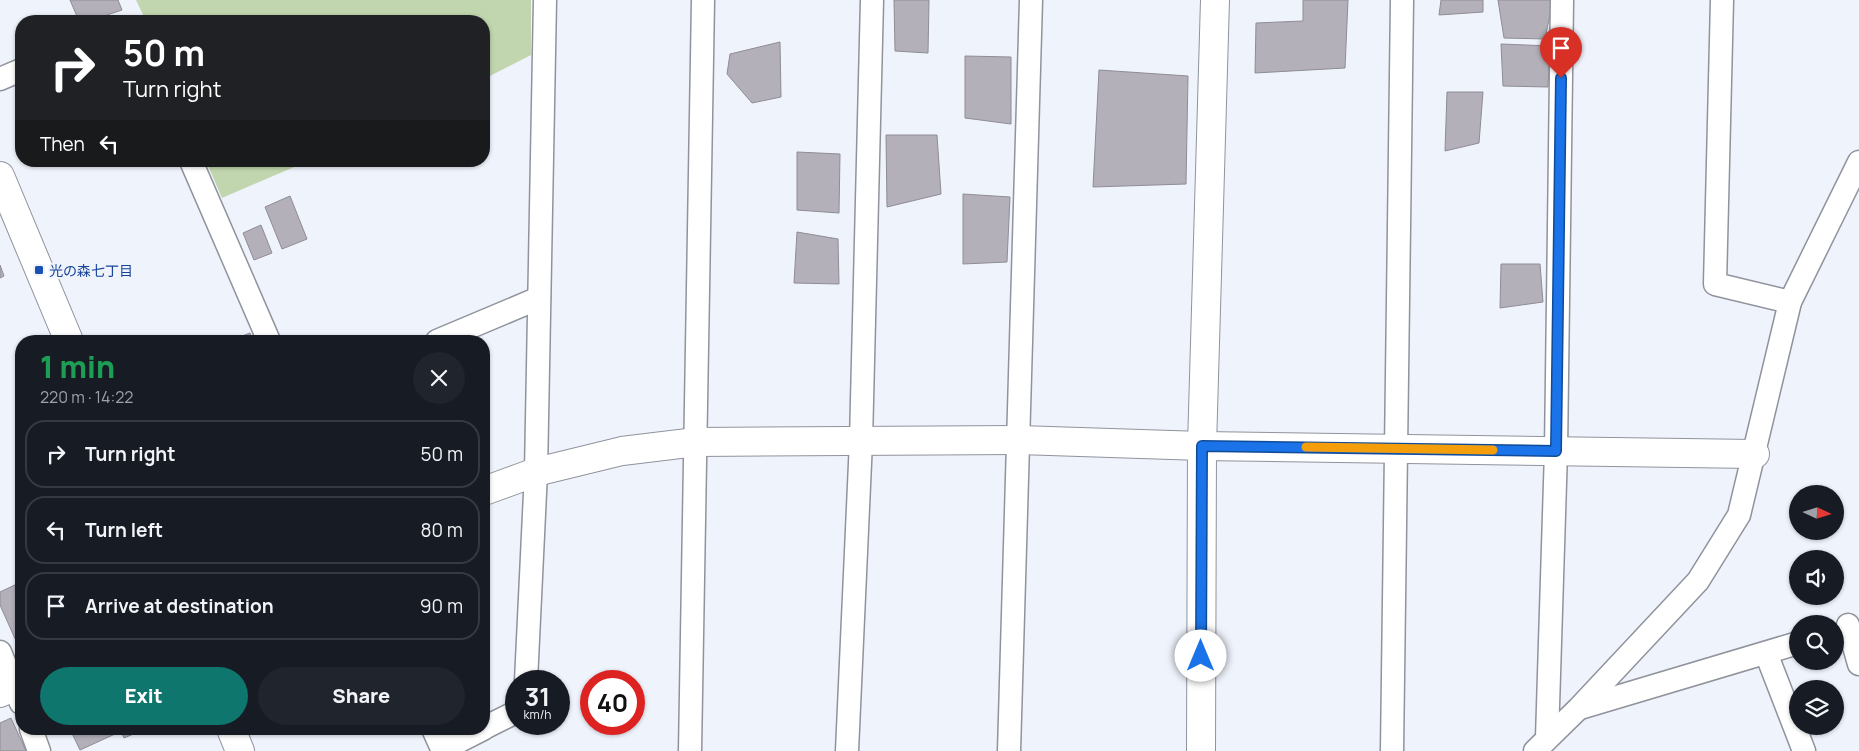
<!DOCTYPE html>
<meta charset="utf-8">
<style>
:root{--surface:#171b24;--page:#20242c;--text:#f1f3f6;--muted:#9ea1a6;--line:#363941;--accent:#0f766e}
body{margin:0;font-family:Manrope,"Noto Sans JP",sans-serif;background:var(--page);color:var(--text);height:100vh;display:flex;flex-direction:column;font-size:19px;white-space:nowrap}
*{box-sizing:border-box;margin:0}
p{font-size:16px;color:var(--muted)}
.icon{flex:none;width:28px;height:28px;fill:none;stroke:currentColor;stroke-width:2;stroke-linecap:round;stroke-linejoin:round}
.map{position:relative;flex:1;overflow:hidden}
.details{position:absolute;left:15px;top:335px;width:475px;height:400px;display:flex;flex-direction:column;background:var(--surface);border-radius:20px;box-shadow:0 1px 4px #0004}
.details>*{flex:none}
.top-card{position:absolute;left:15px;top:15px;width:475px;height:152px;border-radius:20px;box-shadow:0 1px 4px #0004;background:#202124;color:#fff;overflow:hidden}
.needle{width:32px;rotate:94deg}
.fabs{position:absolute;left:1789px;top:485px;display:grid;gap:10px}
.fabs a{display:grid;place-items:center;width:55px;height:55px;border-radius:50%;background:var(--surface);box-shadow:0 1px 4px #0004;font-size:25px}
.speed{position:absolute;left:505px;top:670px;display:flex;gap:10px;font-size:25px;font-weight:700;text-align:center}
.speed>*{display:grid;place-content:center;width:65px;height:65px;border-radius:50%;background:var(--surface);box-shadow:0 1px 4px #0004;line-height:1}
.speed small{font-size:12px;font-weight:400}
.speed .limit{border:8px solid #d22;background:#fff;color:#111}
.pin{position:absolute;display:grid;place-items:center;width:42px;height:42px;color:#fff;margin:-51px -21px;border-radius:50% 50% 50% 0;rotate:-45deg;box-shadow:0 0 5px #0007}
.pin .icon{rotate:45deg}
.me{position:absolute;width:55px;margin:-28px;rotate:0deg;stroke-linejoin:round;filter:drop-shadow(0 0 4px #0008)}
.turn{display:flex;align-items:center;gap:18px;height:105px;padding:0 25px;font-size:22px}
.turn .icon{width:65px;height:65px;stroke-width:2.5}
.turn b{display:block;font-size:35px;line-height:42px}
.then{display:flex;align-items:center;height:48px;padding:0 25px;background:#0003;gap:10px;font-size:19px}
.round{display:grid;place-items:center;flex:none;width:52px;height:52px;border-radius:26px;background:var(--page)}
.headline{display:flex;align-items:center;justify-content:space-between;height:85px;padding:0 25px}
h1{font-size:30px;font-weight:800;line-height:38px;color:#1e9e55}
.cta{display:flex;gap:10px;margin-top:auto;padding:10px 25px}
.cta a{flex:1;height:58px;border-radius:30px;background:var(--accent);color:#fff;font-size:20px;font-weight:800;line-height:58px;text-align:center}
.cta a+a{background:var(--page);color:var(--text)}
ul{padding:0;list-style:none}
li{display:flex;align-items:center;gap:15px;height:68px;margin:0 10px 8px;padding:0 15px;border:2px solid var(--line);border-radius:20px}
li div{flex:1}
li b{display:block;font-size:19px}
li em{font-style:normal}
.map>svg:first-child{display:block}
</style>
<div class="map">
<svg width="1859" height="751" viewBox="0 0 1859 751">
<rect width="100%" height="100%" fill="#eff3fc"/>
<g fill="#c1d6ae">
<polygon points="136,0 531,0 531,55 484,79 484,21 146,21"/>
<polygon points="206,161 308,161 222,198"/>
</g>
<g fill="#b3b0ba" stroke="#8f8c95">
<polygon points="70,0 118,0 122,10 89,21 79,21"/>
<polygon points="894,0 929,0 928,53 895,51"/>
<polygon points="1303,0 1348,0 1345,68 1255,73 1256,23 1303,21"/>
<polygon points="1441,0 1483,0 1483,12 1439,15"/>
<polygon points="1498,0 1553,0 1545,39 1504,38"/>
<polygon points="780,42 781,97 752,103 727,74 730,54"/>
<polygon points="1501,44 1550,46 1548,87 1503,86"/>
<polygon points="965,56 1011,57 1011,124 965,118"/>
<polygon points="1099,70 1188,76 1186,184 1093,187"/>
<polygon points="1447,92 1483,92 1479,143 1445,151"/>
<polygon points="886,135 937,135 941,194 887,207"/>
<polygon points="797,152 840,154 839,213 797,210"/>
<polygon points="963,194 1010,197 1007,262 963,264"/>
<polygon points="290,196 307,239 282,249 265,207"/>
<polygon points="261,225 272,253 254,260 243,233"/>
<polygon points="797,232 838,239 839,284 794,283"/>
<polygon points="1501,264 1540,264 1543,302 1500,308"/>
<polygon points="0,265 4,276 0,278"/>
<polygon points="250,333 253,341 229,341"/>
<polygon points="21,582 21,652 0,605 0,592"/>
<polygon points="11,718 26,751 0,751 0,723"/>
<polygon points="70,729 112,729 115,734 80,750"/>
<polygon points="120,729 145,729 124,738"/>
</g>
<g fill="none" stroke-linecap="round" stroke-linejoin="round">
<g stroke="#90939c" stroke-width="25">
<g id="minor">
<polyline points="1722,0 1715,284 1790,302"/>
<polyline points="0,79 21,70"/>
<polyline points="191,161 269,341"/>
<polyline points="437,341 539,298"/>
<polyline points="1848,625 1859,664"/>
<polyline points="0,652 21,703"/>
<polyline points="1766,653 1804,751"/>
<polyline points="526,681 536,472 545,0"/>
<polyline points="1580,708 1798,643"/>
<polyline points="484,728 516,712"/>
<polyline points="31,729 39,751"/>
<polyline points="433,729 443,751"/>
<polyline points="1547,738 1556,451 1562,0"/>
<polyline points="442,750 483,729"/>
<polyline points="690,751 703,0"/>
<polyline points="847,751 861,441 872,0"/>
<polyline points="1009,751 1031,0"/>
<polyline points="1392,751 1402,0"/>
<polyline points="1535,751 1579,708 1698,581 1739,515 1790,302 1859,162"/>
</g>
</g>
<g stroke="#90939c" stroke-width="30">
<g id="tertiary">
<polyline points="0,176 69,341"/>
<polyline points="484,491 536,472 622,451 696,442 1019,440 1202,446 1755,454"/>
<polyline points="0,693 21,684"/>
<polyline points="231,729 240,751"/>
<polyline points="1201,751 1202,446 1215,0"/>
</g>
</g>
<use href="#minor" stroke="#fff" stroke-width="22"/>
<use href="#tertiary" stroke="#fff" stroke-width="28"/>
</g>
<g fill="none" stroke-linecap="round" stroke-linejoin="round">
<g stroke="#114b97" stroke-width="12">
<polyline id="route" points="1201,656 1202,446 1556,451 1561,78"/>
</g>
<use href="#route" stroke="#1a73e8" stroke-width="9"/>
<polyline stroke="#f59e0b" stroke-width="9" points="1306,447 1493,450"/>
</g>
<rect fill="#1a4fb4" stroke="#eff3fc" stroke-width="2" x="34" y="265" width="10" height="10" rx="2.5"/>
<g text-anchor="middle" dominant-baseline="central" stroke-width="4" stroke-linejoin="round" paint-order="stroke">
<g font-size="14" fill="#164399" stroke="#eff3fc" text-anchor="start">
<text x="49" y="270">光の森七丁目</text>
</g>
</g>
</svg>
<div class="fabs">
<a><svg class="needle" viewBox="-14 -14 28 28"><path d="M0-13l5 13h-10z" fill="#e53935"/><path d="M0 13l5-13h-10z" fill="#9ea1a6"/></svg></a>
<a><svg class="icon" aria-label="sound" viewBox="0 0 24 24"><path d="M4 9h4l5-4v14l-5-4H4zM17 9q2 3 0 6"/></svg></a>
<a><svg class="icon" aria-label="search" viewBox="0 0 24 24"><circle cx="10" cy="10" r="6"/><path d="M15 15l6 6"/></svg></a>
<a><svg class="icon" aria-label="layers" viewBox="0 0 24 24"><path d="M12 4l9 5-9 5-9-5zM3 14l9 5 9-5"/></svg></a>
</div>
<div class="speed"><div>31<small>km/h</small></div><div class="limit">40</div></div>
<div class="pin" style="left:1561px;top:78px;background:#d93025"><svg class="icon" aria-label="arrive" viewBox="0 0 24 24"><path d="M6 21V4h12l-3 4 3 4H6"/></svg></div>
<svg class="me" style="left:1201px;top:656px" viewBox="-20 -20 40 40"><circle r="19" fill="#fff"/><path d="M0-13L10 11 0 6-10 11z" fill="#1a73e8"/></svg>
<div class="top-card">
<div class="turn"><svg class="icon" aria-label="right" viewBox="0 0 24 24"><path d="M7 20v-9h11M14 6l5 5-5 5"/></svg><div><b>50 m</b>Turn right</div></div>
<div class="then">Then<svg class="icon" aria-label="left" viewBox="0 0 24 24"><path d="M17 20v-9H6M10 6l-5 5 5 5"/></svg></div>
</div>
<section class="details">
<div class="headline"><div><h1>1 min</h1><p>220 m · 14:22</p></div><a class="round"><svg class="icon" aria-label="close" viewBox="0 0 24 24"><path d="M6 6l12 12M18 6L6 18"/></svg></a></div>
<ul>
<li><svg class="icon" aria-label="right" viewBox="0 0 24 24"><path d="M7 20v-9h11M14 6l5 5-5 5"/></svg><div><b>Turn right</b></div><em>50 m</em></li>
<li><svg class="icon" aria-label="left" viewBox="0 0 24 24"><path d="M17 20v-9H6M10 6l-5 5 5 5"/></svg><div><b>Turn left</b></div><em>80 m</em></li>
<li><svg class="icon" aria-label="arrive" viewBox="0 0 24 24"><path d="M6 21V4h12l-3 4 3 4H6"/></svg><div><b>Arrive at destination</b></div><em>90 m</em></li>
</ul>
<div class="cta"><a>Exit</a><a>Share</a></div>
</section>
</div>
